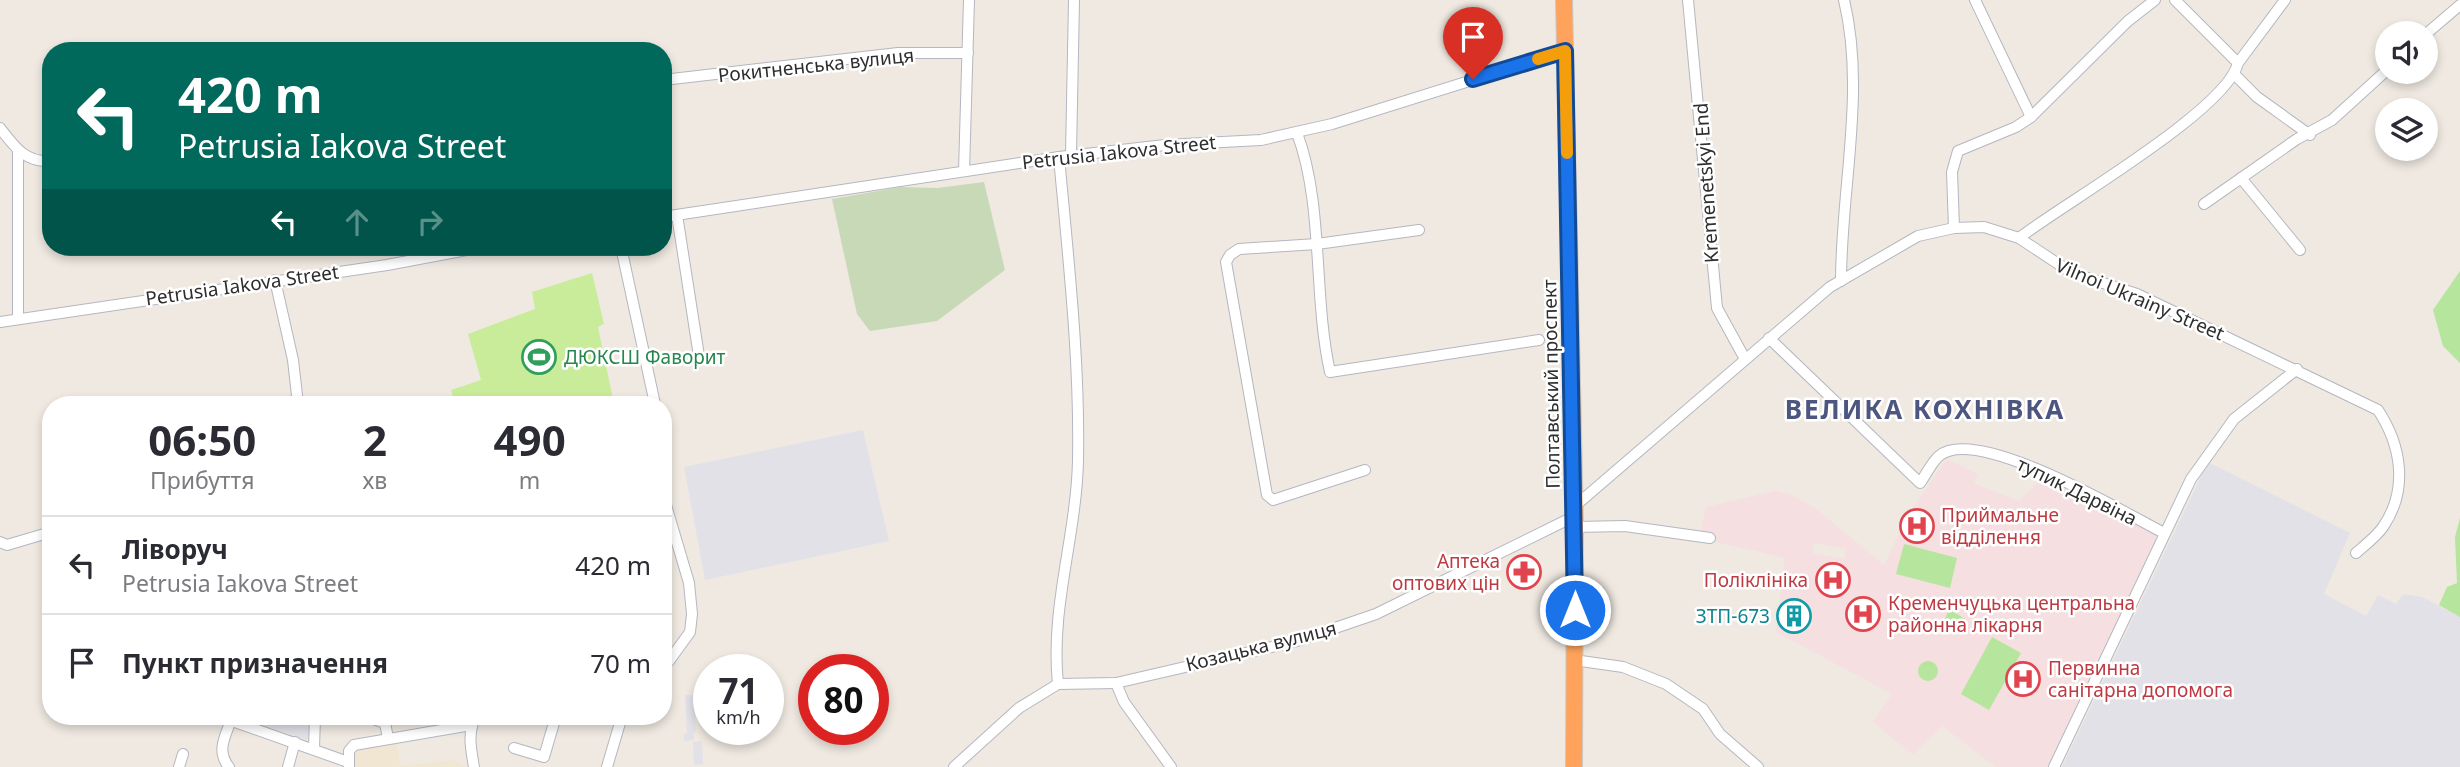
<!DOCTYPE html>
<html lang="uk">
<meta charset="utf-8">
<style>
:root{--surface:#fff;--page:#f7f7f7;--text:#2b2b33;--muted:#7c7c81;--line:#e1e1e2}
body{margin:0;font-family:"Noto Sans",sans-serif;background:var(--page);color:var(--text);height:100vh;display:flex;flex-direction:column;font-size:26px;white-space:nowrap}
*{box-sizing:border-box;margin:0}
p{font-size:23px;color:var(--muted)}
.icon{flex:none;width:38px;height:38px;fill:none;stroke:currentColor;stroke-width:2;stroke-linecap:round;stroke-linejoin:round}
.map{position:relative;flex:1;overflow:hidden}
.sheet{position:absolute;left:42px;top:396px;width:630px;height:329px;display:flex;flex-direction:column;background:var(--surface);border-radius:28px;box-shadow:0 4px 10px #0003}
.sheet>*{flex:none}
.guide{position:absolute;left:42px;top:42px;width:630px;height:214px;border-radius:28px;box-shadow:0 4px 10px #0003;background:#00695c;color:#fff;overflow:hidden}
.buttons{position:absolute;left:2375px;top:21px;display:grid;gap:14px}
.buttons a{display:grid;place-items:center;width:63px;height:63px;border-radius:50%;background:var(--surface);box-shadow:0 4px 10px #0003;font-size:35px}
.speed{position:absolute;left:693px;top:654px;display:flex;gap:14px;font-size:35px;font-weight:700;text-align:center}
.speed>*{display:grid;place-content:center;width:91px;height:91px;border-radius:50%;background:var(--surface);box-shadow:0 4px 10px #0003;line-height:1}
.speed small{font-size:18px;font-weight:400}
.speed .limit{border:10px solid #d22;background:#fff;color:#111}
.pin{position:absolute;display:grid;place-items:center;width:60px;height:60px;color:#fff;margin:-72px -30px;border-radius:50% 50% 50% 0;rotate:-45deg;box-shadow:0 0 7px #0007}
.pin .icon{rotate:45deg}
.me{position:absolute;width:77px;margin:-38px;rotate:0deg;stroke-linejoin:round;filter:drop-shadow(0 0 5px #0008)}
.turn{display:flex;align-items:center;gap:24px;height:147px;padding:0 21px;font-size:32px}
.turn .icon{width:91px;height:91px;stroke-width:2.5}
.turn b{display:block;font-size:49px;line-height:60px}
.lanes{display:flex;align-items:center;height:66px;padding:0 21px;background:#0003;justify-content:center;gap:35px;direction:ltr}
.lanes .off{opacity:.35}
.eta{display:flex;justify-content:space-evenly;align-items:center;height:119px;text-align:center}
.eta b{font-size:42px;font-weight:700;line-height:49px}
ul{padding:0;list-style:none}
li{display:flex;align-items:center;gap:21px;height:98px;padding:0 21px;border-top:2px solid var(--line)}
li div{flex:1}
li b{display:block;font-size:26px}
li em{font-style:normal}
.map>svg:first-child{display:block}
</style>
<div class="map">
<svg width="2460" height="767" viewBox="0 0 2460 767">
<rect width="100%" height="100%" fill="#efe9e1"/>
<g fill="#e3e1e8">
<polygon points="863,430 889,541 705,580 684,467"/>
<polygon points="2208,462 2350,533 2324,594 2366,616 2378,595 2396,604 2403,594 2422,597 2460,617 2460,767 2062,767"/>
<polygon points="685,695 694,695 696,732 694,733 694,740 684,741 684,734 687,733"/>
<polygon points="245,716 296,716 313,722 307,740 244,718"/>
<polygon points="702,741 703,764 694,765 693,742"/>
</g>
<polygon fill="#f0e6d1" points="393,740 397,744 400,766 452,760 467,767 354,767 353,759 359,744"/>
<path fill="#f5dfe0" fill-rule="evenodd" d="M1947 459 1978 474 1974 483 2019 501 2046 475 2056 486 2060 483 2067 490 2159 533 2048 767H1996L1942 726 1913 755 1873 722 1892 694 1776 632 1785 558 1699 538 1706 507 1775 491 1792 495 1815 508 1884 565 1908 515ZM1814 543 1846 549 1844 559 1812 553Z"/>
<g fill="#b6e59e">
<polygon points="2460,271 2460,363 2443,346 2433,310"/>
<polygon points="2460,518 2460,617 2439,605 2447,587 2457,583 2455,537"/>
<polygon points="1904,544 1957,558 1950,588 1896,574"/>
<polygon points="1949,609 1965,619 1959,630 1954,632 1948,630 1945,619"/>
<polygon points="1992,637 2021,653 1989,710 1961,694"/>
<circle cx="1928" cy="671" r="10"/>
</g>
<polygon fill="#c8d9b8" points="984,182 1005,270 937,321 870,331 857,314 832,199 901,187 938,188"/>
<polygon fill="#c9ec9a" points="592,273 604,324 598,327 614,404 455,404 451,390 481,380 468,334 535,309 532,292"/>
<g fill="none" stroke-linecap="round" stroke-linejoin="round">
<g stroke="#b4b7c1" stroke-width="12">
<g id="minor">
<polyline points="1688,0 1717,308 1745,359"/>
<polyline points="1975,0 2031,117"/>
<polyline points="2175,0 2238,63"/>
<polyline points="2426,34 2460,5"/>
<polyline points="2235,75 2257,97 2310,135"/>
<polyline points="663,80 898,53 968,53"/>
<path d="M0 128C14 146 25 163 51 161"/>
<path d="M1297 133C1324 205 1313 296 1330 372L1539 340"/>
<polyline points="18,152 18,319"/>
<polyline points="1071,155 1074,0"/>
<polyline points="964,171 969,0"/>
<polyline points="2241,178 2300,250"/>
<polyline points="2204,204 2297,139 2332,120 2387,70"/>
<polyline points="677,215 699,356"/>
<polyline points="663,217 1059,157 1165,145 1261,140 1332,124 1565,51"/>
<polyline points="1954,228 1952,172 1958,151 2016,127 2031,117 2128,21 2155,0"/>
<path d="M2019 238C2063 204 2227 110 2238 63L2285 0"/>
<polyline points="621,247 655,404"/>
<polyline points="275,280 293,360 298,404"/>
<path d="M1841 281C1841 188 1866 91 1844 0"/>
<polyline points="0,322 387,265 483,247"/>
<path d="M1769 338 1920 483C1926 475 1931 463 1939 456 1976 424 2125 513 2164 533"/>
<polyline points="1365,470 1273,500 1267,495 1226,262 1230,255 1239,249 1317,244 1419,230"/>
<polyline points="663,495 689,583 692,614 690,632 669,661 663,664"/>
<path d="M1575 506 1830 287 1918 236 1954 228 1984 227 2019 238 2072 273 2137 294 2378 410C2401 445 2409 489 2383 527 2376 537 2365 545 2356 553"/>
<polyline points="1575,527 1625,526 1710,538"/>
<polyline points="0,542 7,545 51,532"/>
<polyline points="1574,660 1623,667 1666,684 1703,709 1720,734 1758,767"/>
<polyline points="1116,683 1124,702 1171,767"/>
<path d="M1058 684C1050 608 1076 538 1078 461 1080 360 1068 257 1059 157"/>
<polyline points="218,716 348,762"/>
<polyline points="365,716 385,723 388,738"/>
<polyline points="314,748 315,716"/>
<polyline points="514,748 544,757 556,716"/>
<polyline points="179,767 183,754"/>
<path d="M229 767C216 751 225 737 231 720"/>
<polyline points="288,767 295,742"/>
<polyline points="349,767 349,751 354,745 471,725"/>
<path d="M474 767C471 749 467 733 476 716"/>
<polyline points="607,767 622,716"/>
<polyline points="954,767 1019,708 1058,684 1116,683 1297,641 1376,614 1575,516"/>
<polyline points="2054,767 2191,479 2234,419 2297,369"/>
</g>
</g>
<g stroke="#c9c9c9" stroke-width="18">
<polyline id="highway" points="1564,0 1575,527 1574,767"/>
</g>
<use href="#minor" stroke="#fff" stroke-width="10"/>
<use href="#highway" stroke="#ffa35c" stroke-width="16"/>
</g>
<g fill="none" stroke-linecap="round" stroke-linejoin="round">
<g stroke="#114b97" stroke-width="18">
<polyline id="route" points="1473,79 1565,51 1575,610"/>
</g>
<use href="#route" stroke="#1a73e8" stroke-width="12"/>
<polyline stroke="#f59e0b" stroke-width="12" points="1538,59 1565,51 1567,153"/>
</g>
<defs>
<g id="stadium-ring" transform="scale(1.75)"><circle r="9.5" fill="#fff" stroke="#2e9e5b" stroke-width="1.5"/><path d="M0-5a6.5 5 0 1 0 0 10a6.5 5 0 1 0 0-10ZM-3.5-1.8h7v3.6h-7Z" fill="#2e9e5b"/></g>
<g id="hospital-ring" transform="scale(1.75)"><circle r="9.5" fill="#fff" stroke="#e0444e" stroke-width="1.5"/><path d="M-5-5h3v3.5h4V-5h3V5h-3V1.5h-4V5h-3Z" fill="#e0444e"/></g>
<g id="pharmacy-ring" transform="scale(1.75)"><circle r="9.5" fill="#fff" stroke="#e0444e" stroke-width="1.5"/><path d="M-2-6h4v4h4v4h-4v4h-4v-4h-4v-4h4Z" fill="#e0444e"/></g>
<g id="building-ring" transform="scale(1.75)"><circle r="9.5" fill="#fff" stroke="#0f9aa8" stroke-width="1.5"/><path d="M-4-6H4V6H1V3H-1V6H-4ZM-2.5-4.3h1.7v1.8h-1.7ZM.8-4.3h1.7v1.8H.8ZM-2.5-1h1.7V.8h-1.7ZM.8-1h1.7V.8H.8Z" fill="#0f9aa8"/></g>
</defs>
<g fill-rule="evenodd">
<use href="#stadium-ring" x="539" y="357"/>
<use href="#hospital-ring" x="1917" y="526"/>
<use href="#pharmacy-ring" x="1524" y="572"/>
<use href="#hospital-ring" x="1833" y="580"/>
<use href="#hospital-ring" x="1863" y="614"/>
<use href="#building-ring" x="1794" y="616"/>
<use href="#hospital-ring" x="2023" y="679"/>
</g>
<g text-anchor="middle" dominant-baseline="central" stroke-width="5" stroke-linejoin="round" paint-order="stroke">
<g font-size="19" fill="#2e2e2e" stroke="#fff">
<text transform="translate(816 65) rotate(-6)">Рокитненська вулиця</text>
<text transform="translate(1119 152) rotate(-6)">Petrusia Iakova Street</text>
<text transform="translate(1706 183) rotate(-94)">Kremenetskyi End</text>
<text transform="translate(242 285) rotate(-8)">Petrusia Iakova Street</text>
<text transform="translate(2140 299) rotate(23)">Vilnoi Ukrainy Street</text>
<text transform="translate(1551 384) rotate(-91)">Полтавський проспект</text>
<text transform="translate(2077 491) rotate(26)">тупик Дарвіна</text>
<text transform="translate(1261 646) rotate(-14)">Козацька вулиця</text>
</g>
<g font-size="19" fill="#27864d" stroke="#fff" text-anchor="start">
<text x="564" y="357">ДЮКСШ Фаворит</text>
</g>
<g font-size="19" fill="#be3a42" stroke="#fff" text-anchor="start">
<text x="1941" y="515">Приймальне<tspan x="1941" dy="22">відділення</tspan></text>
<text x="1500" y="561" text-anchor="end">Аптека<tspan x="1500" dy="22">оптових цін</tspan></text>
<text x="1808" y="580" text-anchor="end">Поліклініка</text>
<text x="1888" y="603">Кременчуцька центральна<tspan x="1888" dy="22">районна лікарня</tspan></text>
<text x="2048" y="668">Первинна<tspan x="2048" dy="22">санітарна допомога</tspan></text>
</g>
<g font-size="19" fill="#0d838f" stroke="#fff" text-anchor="end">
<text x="1770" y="616">ЗТП-673</text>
</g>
<g font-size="26" font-weight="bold" letter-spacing="2" fill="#4d5680" stroke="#fff">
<text x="1925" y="409">ВЕЛИКА КОХНІВКА</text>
</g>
</g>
</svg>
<div class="buttons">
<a><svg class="icon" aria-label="sound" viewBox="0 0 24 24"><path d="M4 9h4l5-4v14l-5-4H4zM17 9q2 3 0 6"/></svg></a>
<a><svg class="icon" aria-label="layers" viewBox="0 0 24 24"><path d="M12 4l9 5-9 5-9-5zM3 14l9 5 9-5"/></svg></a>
</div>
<div class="speed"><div>71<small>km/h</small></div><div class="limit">80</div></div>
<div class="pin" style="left:1473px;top:79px;background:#d93025"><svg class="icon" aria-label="arrive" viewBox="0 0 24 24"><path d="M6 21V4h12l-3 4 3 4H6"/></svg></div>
<svg class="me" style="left:1575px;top:610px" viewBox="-20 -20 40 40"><circle r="17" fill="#1a73e8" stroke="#fff" stroke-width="3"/><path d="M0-11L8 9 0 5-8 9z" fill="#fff"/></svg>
<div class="guide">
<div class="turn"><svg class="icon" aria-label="left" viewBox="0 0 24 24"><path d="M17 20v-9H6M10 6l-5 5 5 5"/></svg><div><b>420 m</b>Petrusia Iakova Street</div></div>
<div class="lanes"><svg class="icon" aria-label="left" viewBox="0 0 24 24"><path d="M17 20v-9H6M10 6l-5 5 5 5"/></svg><svg class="icon off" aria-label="ahead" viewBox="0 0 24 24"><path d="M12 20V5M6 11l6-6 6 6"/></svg><svg class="icon off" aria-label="right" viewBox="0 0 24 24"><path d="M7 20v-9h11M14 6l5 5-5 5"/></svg></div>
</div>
<section class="sheet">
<div class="eta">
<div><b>06:50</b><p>Прибуття</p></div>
<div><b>2</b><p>хв</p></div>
<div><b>490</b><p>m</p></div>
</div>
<ul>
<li><svg class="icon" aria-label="left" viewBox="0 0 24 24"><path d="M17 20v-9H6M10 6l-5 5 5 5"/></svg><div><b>Ліворуч</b><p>Petrusia Iakova Street</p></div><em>420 m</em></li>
<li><svg class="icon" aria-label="arrive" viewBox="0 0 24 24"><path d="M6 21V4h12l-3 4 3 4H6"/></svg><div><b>Пункт призначення</b></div><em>70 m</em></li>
</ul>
</section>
</div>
